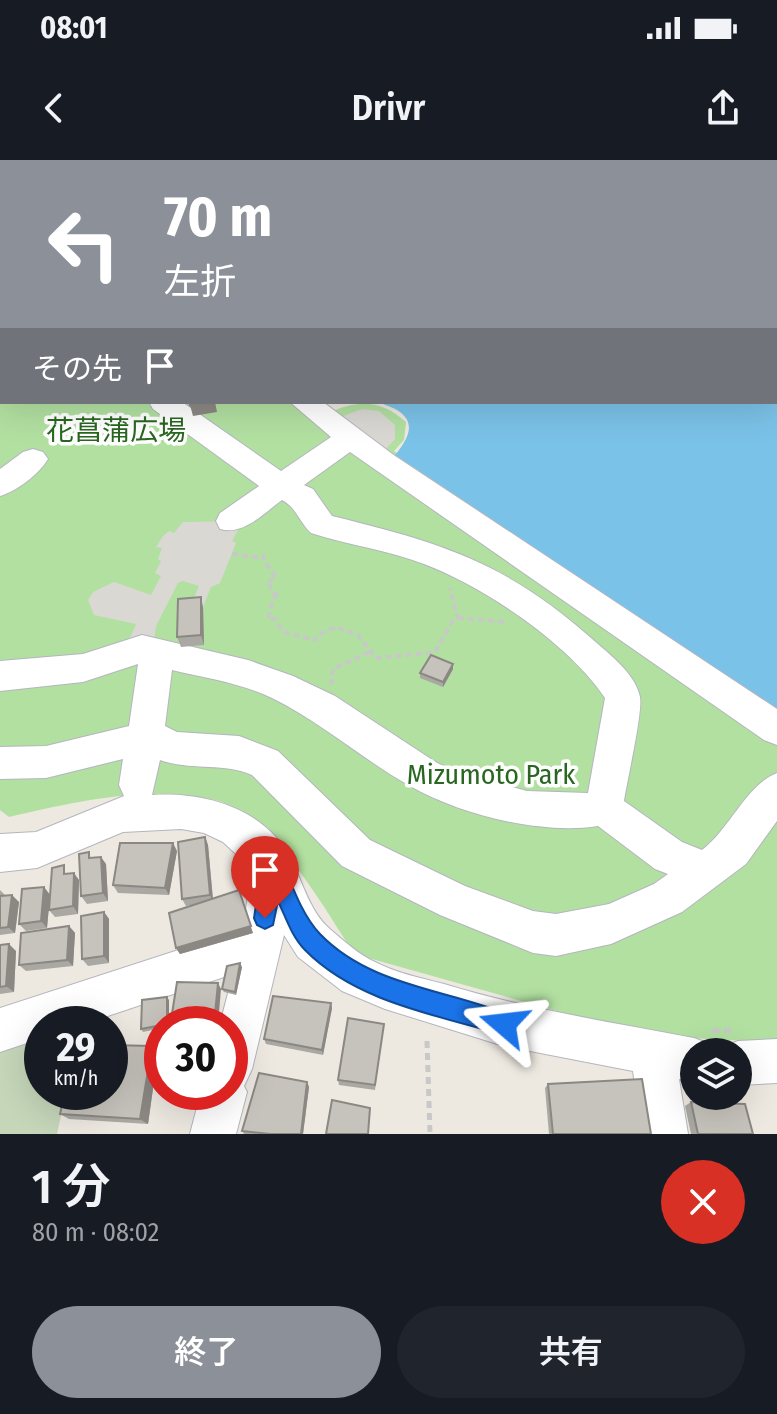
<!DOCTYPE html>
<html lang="ja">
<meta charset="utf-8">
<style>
:root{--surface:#171b24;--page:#20242c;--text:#f1f3f6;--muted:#9ea1a6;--accent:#8c9099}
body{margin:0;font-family:"Fira Sans Condensed","Noto Sans JP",sans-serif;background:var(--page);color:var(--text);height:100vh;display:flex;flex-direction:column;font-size:30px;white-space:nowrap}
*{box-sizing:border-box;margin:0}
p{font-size:26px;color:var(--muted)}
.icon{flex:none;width:44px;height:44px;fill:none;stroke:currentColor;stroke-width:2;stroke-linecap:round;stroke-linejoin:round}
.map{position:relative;height:974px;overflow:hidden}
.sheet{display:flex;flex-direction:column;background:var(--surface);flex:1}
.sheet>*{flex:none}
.top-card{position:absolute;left:0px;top:0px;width:778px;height:244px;box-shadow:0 8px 32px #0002;background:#8c9099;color:#fff;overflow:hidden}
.controls{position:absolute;left:680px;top:878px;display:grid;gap:16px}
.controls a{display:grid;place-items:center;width:72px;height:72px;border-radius:50%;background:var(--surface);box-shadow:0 8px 32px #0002;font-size:40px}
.speed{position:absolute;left:24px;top:846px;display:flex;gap:16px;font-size:40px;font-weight:700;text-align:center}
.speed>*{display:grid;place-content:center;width:104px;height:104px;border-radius:50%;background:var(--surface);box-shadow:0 8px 32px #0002;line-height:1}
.speed small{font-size:20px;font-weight:400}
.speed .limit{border:12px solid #d22;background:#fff;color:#111}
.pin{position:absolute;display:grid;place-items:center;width:68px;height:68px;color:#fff;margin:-82px -34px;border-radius:50% 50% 50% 0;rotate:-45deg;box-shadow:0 0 8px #0007}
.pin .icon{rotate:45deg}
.me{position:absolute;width:88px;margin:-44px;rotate:287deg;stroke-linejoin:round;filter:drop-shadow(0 0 6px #0008)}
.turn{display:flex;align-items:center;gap:28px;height:168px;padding:0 32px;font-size:36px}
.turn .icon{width:104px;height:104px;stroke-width:2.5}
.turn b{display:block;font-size:56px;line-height:68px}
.then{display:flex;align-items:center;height:76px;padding:0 32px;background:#0003;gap:16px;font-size:30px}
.round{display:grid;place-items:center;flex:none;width:84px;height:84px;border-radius:42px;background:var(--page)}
.head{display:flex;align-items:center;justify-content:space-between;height:136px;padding:0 32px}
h1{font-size:48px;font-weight:600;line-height:60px}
.primary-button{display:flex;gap:16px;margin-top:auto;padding:16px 32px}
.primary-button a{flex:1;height:92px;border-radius:48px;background:var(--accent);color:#fff;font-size:32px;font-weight:600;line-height:92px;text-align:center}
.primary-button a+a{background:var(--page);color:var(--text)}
.status{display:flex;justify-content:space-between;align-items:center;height:56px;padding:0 40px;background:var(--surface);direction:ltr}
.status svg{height:22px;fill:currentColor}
header{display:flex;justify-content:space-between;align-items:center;height:104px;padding:0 32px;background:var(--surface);font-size:36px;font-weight:600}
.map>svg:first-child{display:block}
</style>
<div class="status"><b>08:01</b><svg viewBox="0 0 49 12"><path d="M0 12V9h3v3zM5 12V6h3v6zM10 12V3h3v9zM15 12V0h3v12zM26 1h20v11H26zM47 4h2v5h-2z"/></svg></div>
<header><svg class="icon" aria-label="back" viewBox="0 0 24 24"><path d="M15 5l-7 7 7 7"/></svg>Drivr<svg class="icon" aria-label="share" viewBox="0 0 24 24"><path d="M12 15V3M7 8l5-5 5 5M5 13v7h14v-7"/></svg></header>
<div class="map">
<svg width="777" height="974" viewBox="0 0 777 974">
<rect width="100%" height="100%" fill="#ede9e1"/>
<g fill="#b2e0a1">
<polygon points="324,0 777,0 777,212 776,2"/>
<path d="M0 20 2 242H323L335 250C363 239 384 242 406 262L404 280 394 291 777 557V882L646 876 354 794C328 753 303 711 270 675 265 669 259 661 253 657 189 614 79 641 9 657L0 650Z"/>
</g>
<polygon fill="#c5d6b9" points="42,874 42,932 66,932 57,974 0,974 0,888"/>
<g fill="#dad8d3">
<polygon points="362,249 379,251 395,265 395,279 384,291 338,258"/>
<polygon points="243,361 232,381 236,383 220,423 211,427 203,447 190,448 199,426 183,421 178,423 156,466 154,479 116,488 131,476 136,464 94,455 88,440 93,432 114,422 151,435 161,416 155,413 161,401 158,399 162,388 156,387 163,376 169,371 174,373 183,362"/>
</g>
<g fill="#7bc2e8">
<polygon points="0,0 321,0 324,2 2,2 2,27"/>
<path d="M777 215V549L395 295C420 266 410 251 376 242H776Z"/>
</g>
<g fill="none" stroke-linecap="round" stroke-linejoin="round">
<g stroke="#b4b5bf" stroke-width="2">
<g id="minor">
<polygon points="573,0 596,0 598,2 575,2"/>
<polygon points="755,0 777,0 777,8 776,2"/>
<rect x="0" y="102" width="2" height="16"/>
<rect x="776" y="112" width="1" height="15"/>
<rect x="0" y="186" width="2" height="16"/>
<path d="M149 242H182L281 311 331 277 290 242H323L395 296 777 549V585L764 580 350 292 304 325 313 329 332 356C446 384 510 404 599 485 614 498 636 516 640 537 643 552 627 621 624 641L682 682 702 690C730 669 747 624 777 613V661L746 704 682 752 611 784 556 796 533 793 440 755 342 706 252 615C223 602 190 611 160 600L152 635C201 632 258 646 286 691 302 716 307 750 331 770 344 781 359 795 375 802 396 813 421 818 444 824 526 849 610 862 694 878L710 884 713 892H694V922L679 919 688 974H642L633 911 504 886 385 849 342 831 298 797 284 775 252 909 244 926 247 932 236 974H190L201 932H230V864H220L233 814 84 864H42V878L0 892V848L243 769 252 709 223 682 204 673 181 669 123 672 37 708 0 712V674L36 672 124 636 119 625 123 599 46 618 0 619V587L46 586 129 566 138 504 83 522 0 531V501L83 494 142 475 248 500 293 516 335 536 437 603 460 613 527 631 588 633 605 538C569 484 485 427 424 404 388 390 348 385 311 373 300 363 296 347 282 340 264 353 243 376 220 369L216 361 220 353 259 326 153 249ZM172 510C205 518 241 523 272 538 321 562 362 599 410 626 461 655 541 675 598 666L655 709 668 714 654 724 609 744 556 754 533 751 465 726 370 680 278 591 239 576 177 572 165 566Z"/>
<path d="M33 289 43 292 48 299C39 314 17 331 0 336V309L23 292Z"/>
<polygon points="777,879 777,923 738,925 738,892 720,892 722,887 738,881"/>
</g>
</g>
<g stroke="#c8c8c8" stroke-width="3" stroke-dasharray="4 3" stroke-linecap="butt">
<polyline points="349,0 352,2"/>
<polyline points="382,2 386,0"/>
<polyline points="776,166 777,159"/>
</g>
<g stroke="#c8c8c8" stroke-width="4" stroke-dasharray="6 4" stroke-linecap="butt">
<polyline points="232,394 263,398"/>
<polyline points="265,395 263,398 276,418 267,422 280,441"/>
<polyline points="275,433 268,459 275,459 283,472 315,480 318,475 336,467 358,475 376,498 435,492 452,462 458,458 450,428"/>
<polyline points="458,458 508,462"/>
<polyline points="329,523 332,522 333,509 371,491"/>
</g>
<g stroke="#c8c8c8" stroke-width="5" stroke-dasharray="7 5" stroke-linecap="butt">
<polyline points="712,871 731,870"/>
<polyline points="427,881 430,974"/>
</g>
<use href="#minor" fill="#fff" fill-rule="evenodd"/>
</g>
<g fill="#aaa8a2">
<polygon points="203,447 204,485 181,487 177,477"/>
<polygon points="453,504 453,509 443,527 420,518 420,513"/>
<polygon points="205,677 208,685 213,738 253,773 180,794 176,788 191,745 186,746 182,739"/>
<polygon points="177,691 169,735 118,733 113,725"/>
<polygon points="93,698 106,704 108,741 87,744 81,736"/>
<polygon points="70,714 79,720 78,754 55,757 49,750"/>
<polygon points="44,727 50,735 47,768 26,771 19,764"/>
<polygon points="0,730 6,736 19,742 15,773 0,775"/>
<polygon points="104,752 109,759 109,803 88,806 82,799"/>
<polygon points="69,766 75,773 73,806 26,811 19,805"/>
<polygon points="0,785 16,791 14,832 0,834"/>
<polygon points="242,807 236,835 224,832 222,829"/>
<polygon points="221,829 182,859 176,859 172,854"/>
<polygon points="169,840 169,864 162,864 162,868 143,872 141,869"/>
<polygon points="332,848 323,895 266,884 264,879"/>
<polygon points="384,864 375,930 339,925 338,920"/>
<polygon points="152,886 158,893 148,964 69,959 60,954"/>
<polygon points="307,922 309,927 303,974 244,974 242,971"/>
<polygon points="548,924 651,974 549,974 545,928"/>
<polygon points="691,942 753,974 691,974 685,946"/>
</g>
<g fill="#8b8884">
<polygon points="209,242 215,242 217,252 193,256 190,245"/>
<polygon points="201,437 203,447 204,485 201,475"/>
<polygon points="453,504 453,509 443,527 443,522"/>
<polygon points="205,677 208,685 213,742 210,735"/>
<polygon points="173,683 177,691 169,735 165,728"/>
<polygon points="101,697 106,704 108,741 103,733"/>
<polygon points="74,713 79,720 78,754 73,746"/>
<polygon points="44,727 50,735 47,768 41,761"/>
<polygon points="239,730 253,773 180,794 176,788"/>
<polygon points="12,735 19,742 15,773 8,767"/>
<polygon points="104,752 109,759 109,803 104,796"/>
<polygon points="69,766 75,773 73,806 67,800"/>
<polygon points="9,784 16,791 14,832 6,826"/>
<polygon points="240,803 242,807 236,835 235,832"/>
<polygon points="218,823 221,829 218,864 214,864"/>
<polygon points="167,837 169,840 169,864 167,864"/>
<polygon points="331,843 332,848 323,895 322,890"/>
<polygon points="152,886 158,893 148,964 140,959"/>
<polygon points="307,922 309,927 303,974 301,974"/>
</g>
<g fill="#c6c3bc" stroke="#8b8884" stroke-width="2">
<polygon points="190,242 209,242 190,245"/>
<polygon points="201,437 201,475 177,477 178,439"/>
<polygon points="431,495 453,504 443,522 420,513"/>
<polygon points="205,677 210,735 182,739 178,682"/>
<polygon points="120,683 173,683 165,728 113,725"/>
<polygon points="89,692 89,698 101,697 103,733 81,736 79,694"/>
<polygon points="64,705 64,714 74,713 73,746 49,750 52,708"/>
<polygon points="44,727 41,761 19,764 22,729"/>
<polygon points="239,730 251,766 176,788 169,753"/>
<polygon points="12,735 8,767 0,768 0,736"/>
<polygon points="104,752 104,796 82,799 81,756"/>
<polygon points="69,766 67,800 19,805 21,773"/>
<polygon points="9,784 6,826 0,827 0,785"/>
<polygon points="240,803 235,832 222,829 227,806"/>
<polygon points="177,822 218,823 214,864 182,864 183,853 172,854"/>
<polygon points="273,836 331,843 322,890 264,879"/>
<polygon points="167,837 167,864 141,869 142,840"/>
<polygon points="348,858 384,864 375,925 338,920"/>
<polygon points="110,885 152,886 140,959 60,954 65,932 110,932"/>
<polygon points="259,913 307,922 301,974 270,974 242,971"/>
<polygon points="642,919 651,974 553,974 548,924"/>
<polygon points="332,940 370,948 368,974 326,974"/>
<polygon points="691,942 745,944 753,974 698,974"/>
</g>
<path fill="#1a73e8" stroke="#114b97" stroke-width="2" d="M272 694 280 697C291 722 301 754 320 774 371 827 448 829 512 856L516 864 512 872 504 875C437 855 356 842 305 790 292 777 286 758 278 741L273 765 265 769 257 765 254 758 262 704 265 697Z"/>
<g text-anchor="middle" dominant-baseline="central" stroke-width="7" stroke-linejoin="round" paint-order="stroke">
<g font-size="28" fill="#296720" stroke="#fff">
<text x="116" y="270">花菖蒲広場</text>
<text x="491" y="614">Mizumoto Park</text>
</g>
</g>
</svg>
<div class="controls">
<a><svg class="icon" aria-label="layers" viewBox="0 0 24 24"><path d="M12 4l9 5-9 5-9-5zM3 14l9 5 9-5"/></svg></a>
</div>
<div class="speed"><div>29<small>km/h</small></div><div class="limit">30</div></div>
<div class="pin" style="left:265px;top:758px;background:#d93025"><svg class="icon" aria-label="arrive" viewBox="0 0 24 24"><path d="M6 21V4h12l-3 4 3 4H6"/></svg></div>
<svg class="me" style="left:504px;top:864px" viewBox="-20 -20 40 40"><path d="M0-17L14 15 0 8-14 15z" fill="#1a73e8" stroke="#fff" stroke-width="4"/></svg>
<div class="top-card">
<div class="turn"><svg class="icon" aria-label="left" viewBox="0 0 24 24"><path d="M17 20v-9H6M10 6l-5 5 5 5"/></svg><div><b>70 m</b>左折</div></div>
<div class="then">その先<svg class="icon" aria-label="arrive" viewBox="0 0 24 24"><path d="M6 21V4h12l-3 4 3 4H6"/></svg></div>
</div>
</div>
<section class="sheet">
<div class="head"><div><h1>1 分</h1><p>80 m · 08:02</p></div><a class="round" style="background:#d93025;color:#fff"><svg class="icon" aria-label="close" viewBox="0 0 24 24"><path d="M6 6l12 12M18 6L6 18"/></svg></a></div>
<div class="primary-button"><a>終了</a><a>共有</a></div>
</section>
